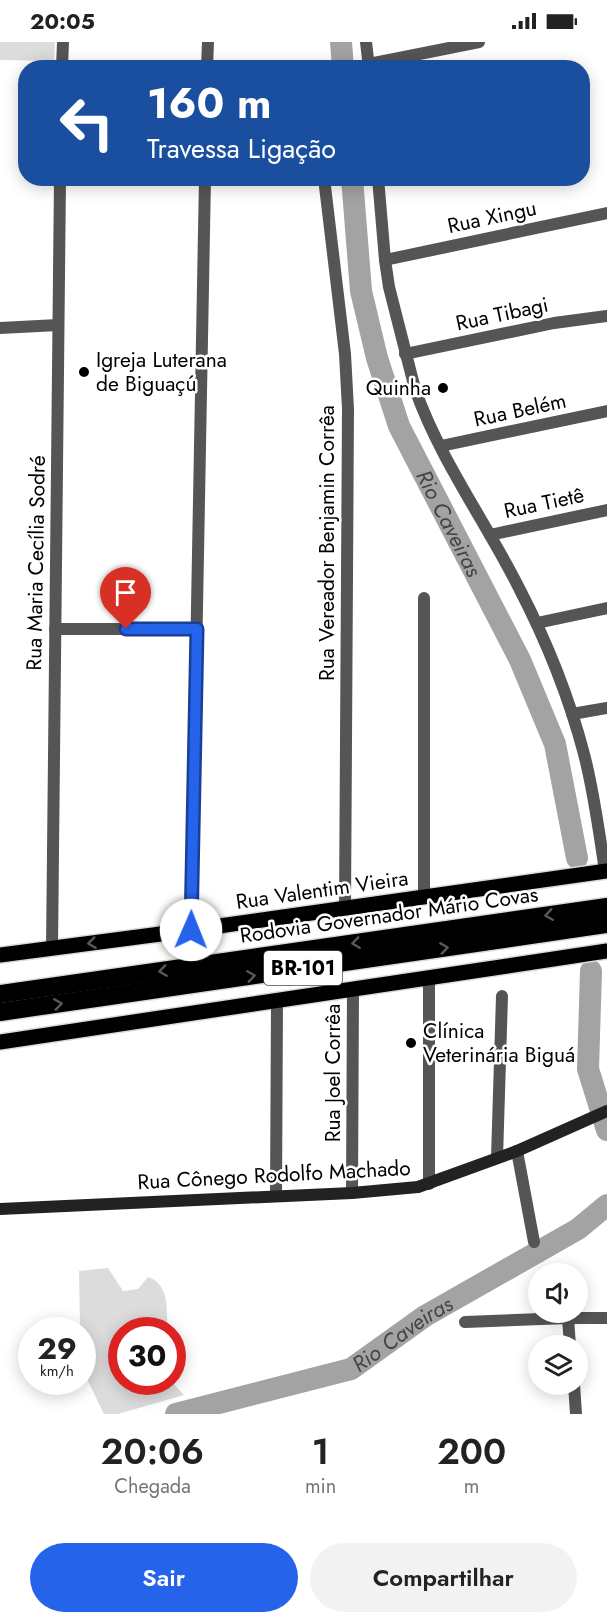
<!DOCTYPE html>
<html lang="pt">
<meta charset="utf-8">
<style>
:root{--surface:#fff;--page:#f2f2f2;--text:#222;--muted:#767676;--accent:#2563eb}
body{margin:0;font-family:Jost,sans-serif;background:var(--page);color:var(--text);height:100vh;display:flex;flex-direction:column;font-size:22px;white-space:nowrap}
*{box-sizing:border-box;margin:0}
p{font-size:20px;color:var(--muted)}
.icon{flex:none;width:33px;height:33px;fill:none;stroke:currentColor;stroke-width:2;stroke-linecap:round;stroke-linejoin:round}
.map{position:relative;height:1372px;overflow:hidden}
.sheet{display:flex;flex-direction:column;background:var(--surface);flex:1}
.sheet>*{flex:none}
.top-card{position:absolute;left:18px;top:18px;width:572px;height:126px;border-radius:24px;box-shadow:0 3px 15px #0003;background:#1a4fa0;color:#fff;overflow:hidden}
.fabs{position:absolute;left:528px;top:1221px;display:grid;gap:12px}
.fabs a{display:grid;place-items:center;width:60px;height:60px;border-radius:50%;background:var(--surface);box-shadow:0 3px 15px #0003;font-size:30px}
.speed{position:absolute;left:18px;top:1275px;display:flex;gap:12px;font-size:30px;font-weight:700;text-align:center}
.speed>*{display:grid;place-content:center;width:78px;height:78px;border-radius:50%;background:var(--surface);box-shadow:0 3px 15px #0003;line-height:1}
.speed small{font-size:15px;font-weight:400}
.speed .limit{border:9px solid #d22;background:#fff;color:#111}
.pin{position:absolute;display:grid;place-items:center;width:51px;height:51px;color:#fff;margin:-62px -26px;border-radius:50% 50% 50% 0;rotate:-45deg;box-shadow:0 0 6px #0007}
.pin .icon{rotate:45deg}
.me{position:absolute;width:66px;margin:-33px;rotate:1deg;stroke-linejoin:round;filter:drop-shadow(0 0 4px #0008)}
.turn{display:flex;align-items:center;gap:21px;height:126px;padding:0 30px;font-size:27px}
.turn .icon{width:78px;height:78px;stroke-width:2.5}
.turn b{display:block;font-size:42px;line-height:51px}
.eta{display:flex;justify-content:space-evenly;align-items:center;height:102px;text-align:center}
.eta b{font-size:36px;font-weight:600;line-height:42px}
.button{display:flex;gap:12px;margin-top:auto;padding:12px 30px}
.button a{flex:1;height:69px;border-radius:36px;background:var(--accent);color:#fff;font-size:24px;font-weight:600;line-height:69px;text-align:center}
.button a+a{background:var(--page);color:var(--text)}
.status{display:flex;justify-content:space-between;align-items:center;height:42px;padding:0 30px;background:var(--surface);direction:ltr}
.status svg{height:16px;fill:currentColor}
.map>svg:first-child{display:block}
</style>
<div class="status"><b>20:05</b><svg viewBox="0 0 49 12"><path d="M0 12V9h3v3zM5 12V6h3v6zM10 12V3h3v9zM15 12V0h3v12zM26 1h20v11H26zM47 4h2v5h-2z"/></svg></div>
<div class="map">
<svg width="607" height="1372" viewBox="0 0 607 1372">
<rect width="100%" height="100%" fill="#fff"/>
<g fill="#dcdcdc">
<polygon points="0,0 55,0 54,19 0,18"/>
<path d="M108 1226 123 1249 138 1247 148 1235C170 1242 167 1270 167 1288H122V1340H172L184 1353 118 1372H104L86 1335 83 1306 82 1288H80V1286L79 1229Z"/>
</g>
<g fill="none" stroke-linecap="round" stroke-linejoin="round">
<g stroke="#a3a3a3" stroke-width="22">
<polyline points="341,0 343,26"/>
<path id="s1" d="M352 136 361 249 377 316 399 384 520 618 555 702 577 816"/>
<polyline points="591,929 588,1027 607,1088"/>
<path id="s2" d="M176 1372 351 1327 425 1274 578 1187 607 1163"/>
</g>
<g stroke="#dbdbdb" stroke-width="18">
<g id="primary">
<polyline points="0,913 191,888 607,829"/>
<polyline points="0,1000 607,909"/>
</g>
</g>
<g stroke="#dbdbdb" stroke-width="21">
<g id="highway">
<polyline points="0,952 607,865"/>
<polyline points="0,970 607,882"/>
</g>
</g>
<g stroke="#555" stroke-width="12">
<polyline points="366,0 369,26"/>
<polyline points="369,22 479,0"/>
<polyline points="62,26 63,0"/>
<polyline points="207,26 208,0"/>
<polyline points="324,136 345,312 348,367 345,866"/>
<path d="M378 136 385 218 389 245 415 347C440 418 486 480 519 546 546 598 569 655 584 712 594 750 599 790 605 829"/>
<polyline points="385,218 607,171"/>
<polyline points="0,286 58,283"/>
<polyline points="405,312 554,281 607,274"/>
<polyline points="441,404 607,369"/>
<polyline points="490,493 607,468"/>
<polyline points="537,581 607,566"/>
<polyline points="55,587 197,587"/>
<polyline points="572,672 607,666"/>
<polyline points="424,855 424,556"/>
<polyline points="191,888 205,136"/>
<polyline points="52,907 60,136"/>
<polyline points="517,1109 534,1200"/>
<polyline points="497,1116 502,954"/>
<polyline points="429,1142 429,935"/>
<polyline points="352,1151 353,947"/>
<polyline points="276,1154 277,958"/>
<polyline points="568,1276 570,1304"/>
<polyline points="465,1280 568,1276 607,1276"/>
<polyline points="574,1342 576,1372"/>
</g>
<polyline stroke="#222" stroke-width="12" points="0,1167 352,1151 418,1145 517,1109 607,1069"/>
<use href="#primary" stroke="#000" stroke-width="15"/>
<use href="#highway" stroke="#000" stroke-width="18"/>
</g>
<defs><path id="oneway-chevron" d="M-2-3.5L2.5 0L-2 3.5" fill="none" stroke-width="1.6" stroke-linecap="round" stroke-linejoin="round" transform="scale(1.5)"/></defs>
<g stroke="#595959">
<use href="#oneway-chevron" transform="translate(549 873) rotate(172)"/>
<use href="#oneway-chevron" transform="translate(92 901) rotate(173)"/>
<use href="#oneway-chevron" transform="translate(356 901) rotate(172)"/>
<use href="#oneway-chevron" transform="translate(444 906) rotate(-8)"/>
<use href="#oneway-chevron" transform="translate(163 929) rotate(172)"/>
<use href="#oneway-chevron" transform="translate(251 934) rotate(-8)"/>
<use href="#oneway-chevron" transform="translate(58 962) rotate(-8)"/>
</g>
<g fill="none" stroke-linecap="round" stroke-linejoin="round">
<g stroke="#184099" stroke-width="15">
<polyline id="route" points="126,587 197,587 191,888"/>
</g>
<use href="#route" stroke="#2563eb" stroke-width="10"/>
</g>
<g fill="#000" stroke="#fff" stroke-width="2">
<circle cx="84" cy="330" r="6"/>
<circle cx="443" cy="346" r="6"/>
<circle cx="411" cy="1001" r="6"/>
</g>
<g text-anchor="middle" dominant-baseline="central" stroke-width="5" stroke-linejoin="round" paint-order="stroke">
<rect fill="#fff" stroke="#4c4c4c" stroke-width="1.5" x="264" y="909" width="78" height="34" rx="4.5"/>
<g font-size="20" font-weight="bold" fill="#000">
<text x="303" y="926">BR-101</text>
</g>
<g font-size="21" fill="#000" stroke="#fff">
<text transform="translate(492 175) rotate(-12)">Rua Xingu</text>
<text transform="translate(502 272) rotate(-12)">Rua Tibagi</text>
<text transform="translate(520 368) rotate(-12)">Rua Belém</text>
<text transform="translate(544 461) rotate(-12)">Rua Tietê</text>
<text transform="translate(327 501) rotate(-90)">Rua Vereador Benjamin Corrêa</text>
<text transform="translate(36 521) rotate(-89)">Rua Maria Cecília Sodré</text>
<text transform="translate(322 848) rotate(-8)">Rua Valentim Vieira</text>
<text transform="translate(389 873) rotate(-8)">Rodovia Governador Mário Covas</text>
<text transform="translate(333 1031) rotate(-90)">Rua Joel Corrêa</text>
<text transform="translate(274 1133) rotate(-3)">Rua Cônego Rodolfo Machado</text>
</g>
<g font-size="21" fill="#000" stroke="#fff" text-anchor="start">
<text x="96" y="318">Igreja Luterana<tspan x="96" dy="24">de Biguaçú</tspan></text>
<text x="431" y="346" text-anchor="end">Quinha</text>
<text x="423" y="989">Clínica<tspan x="423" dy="24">Veterinária Biguá</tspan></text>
</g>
<g font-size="22" font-style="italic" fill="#444" stroke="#fff">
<text stroke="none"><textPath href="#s1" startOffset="363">Rio Caveiras</textPath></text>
<text stroke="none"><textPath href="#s2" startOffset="243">Rio Caveiras</textPath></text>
</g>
</g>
</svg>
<div class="fabs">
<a><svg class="icon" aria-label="sound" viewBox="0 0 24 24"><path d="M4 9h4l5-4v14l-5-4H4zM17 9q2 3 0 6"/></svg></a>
<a><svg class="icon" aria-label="layers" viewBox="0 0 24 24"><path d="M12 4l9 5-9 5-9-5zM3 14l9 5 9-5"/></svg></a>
</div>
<div class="speed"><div>29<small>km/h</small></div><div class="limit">30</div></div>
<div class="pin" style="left:126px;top:587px;background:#d93025"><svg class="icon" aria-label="arrive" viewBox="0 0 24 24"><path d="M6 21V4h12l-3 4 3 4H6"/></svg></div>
<svg class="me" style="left:191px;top:888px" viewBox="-20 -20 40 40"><circle r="19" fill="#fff"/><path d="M0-13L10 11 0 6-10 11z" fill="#2563eb"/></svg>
<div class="top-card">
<div class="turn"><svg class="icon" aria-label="left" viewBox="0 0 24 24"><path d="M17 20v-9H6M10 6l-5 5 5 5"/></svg><div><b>160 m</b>Travessa Ligação</div></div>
</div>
</div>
<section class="sheet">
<div class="eta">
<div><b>20:06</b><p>Chegada</p></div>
<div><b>1</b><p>min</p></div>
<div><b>200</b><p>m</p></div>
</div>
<div class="button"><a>Sair</a><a>Compartilhar</a></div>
</section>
